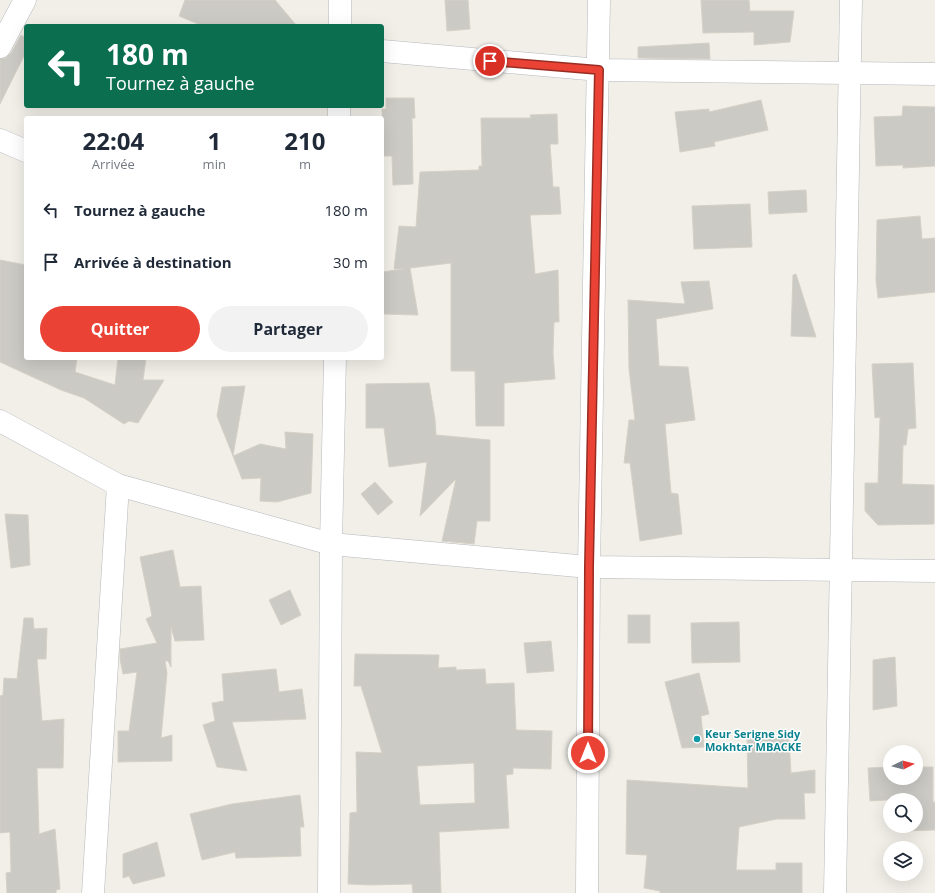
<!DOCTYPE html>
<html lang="fr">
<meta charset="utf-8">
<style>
:root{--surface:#fff;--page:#f2f2f3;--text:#1f2937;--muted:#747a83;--accent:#ea4335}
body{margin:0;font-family:"Open Sans",sans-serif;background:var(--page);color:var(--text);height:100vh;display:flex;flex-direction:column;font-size:15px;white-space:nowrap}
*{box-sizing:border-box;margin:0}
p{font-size:13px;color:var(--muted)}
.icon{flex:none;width:22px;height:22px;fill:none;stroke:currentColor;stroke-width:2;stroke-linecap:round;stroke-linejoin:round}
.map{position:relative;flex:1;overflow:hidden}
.drawer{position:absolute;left:24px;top:116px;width:360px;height:244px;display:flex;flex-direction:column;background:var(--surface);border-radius:4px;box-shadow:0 4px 16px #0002}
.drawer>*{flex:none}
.banner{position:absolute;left:24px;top:24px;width:360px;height:84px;border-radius:4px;box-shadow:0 4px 16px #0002;background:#0b6e4f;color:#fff;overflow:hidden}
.needle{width:26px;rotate:84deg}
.fabs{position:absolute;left:883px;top:745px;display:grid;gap:8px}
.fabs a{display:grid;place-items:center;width:40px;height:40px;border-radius:50%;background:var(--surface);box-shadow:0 4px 16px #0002;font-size:20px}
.pin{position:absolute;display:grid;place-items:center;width:34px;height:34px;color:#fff;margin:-17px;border:2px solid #fff;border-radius:50%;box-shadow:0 1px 4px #0007}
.me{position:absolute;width:44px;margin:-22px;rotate:0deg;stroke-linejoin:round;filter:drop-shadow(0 0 3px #0008)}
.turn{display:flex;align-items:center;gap:14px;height:84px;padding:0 16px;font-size:18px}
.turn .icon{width:52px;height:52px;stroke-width:2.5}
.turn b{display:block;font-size:28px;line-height:34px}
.eta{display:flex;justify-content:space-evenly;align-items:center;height:68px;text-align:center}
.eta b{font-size:24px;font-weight:700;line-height:28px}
.primary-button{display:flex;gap:8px;margin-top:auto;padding:8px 16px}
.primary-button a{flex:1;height:46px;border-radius:24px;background:var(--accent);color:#fff;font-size:16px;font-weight:700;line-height:46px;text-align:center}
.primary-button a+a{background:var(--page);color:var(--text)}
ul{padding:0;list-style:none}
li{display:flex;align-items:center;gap:12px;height:52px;padding:0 16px}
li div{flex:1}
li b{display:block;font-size:15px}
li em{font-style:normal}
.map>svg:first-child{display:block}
</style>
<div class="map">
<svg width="935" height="893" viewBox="0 0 935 893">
<rect width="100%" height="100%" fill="#f1efe8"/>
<g fill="#cccac5" stroke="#d6d1c6" fill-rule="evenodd">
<polygon points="185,0 275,0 297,26 203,26 179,16"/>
<polygon points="445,0 468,0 470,29 447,31"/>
<polygon points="701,0 749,0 750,11 794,11 790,42 754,45 754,32 703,33"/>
<polygon points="21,35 26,38 26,52 0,104 0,59 6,58 11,53"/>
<polygon points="709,43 710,59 638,58 638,47"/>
<polygon points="386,98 414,98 415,118 412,118 413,184 393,185 392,156 383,156 382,109 386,109"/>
<polygon points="761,100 768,130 714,142 715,146 680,152 675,112 709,109 709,112"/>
<polygon points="903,106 935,107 935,166 903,168 903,165 876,166 874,117 902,116"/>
<polygon points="557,114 558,144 550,144 553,187 559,187 561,214 530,215 535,274 558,270 559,322 554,322 553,353 555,379 504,383 504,426 476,426 475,371 451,371 451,263 410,268 418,315 382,314 382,272 403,269 394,269 399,226 416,227 420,172 479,170 479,166 482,166 481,118 531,118 530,115"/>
<polygon points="806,190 807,212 769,214 768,192"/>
<polygon points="750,204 752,247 694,249 692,206"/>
<polygon points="920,216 922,239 935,238 935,292 878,298 876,280 877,220"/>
<polygon points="0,260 26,265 26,358 77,358 75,372 115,385 118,358 146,358 143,380 164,380 138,423 129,421 124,424 84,398 61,390 0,362"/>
<polygon points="796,274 816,337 791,336 793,275"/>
<polygon points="709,281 713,309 656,319 659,366 688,367 695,420 665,424 671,493 678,494 682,534 640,541 630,463 624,463 629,420 635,420 629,369 628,300 685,304 681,282"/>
<polygon points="913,363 916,428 908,429 906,445 903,445 902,484 934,485 934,524 878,525 865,511 865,483 878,483 880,417 875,418 872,364"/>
<polygon points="429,383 435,419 436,435 490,440 490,521 477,521 474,544 442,541 456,479 420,516 427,462 389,467 384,428 366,428 366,384"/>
<polygon points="245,386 233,456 217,416 222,387"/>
<polygon points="285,432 313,434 311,493 277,502 260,501 261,478 242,479 233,456 260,444 286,449"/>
<polygon points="375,482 393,502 378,515 361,494"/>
<polygon points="5,514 28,515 30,565 11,568"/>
<polygon points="173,550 180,587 201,586 204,640 175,641 171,627 171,667 168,661 165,661 167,673 161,738 172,735 172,761 118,762 118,731 129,731 137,672 123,674 120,659 120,649 157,643 146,619 152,616 140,557"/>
<polygon points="290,590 301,615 281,625 269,600"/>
<rect x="628" y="615" width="22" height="28"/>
<polygon points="24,618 33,618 34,629 47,628 46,659 37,659 42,721 64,719 63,768 37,768 39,834 55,829 60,889 56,890 56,893 7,893 6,873 11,872 10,832 0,833 0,696 3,695 4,678 17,679"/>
<polygon points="739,622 740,662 692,663 691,623"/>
<polygon points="551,641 554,671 527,673 524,643"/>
<path d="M355 654 439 655 438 668 456 667V670L485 669 486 684 514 683 516 730 552 731 551 769 513 768V774L506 775 509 828 439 832 441 893H413L412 884 371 885 348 884 350 813 357 812 356 752 382 753 361 686H354ZM474 763 475 803 420 805 417 766Z"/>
<polygon points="895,657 897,706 873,710 873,660"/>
<polygon points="276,669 279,692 302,689 306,719 232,722 247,771 217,767 203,725 215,721 212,703 224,701 222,674"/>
<polygon points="699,673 709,714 701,716 704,747 682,748 665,682"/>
<polygon points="747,736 789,739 791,773 815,770 815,793 804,793 805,819 777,819 739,827 736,870 776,870 776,863 802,863 802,893 660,893 660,891 644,888 647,855 626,854 627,780 748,788"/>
<polygon points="890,767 890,778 916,778 916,767 933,767 933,802 935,802 935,830 902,831 902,826 916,826 916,800 901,800 901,799 870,801 868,768"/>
<polygon points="300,795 304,827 300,827 301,856 236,858 235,852 202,860 190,814 232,804"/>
<polygon points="157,842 165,876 133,884 129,876 123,878 123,854"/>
</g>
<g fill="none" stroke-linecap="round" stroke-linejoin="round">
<g stroke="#b5b8bc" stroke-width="23">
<g id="minor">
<polyline points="340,26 340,0"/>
<polyline points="0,47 25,0"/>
<polyline points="382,51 599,70 935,74"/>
<polyline points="339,118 339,106"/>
<polyline points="0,140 26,151"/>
<polyline points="0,421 118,485 331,544 589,567 935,571"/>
<polyline points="93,893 118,485"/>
<polyline points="329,893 331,544 335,358"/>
<polyline points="587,893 589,567 599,0"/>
<polyline points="835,893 851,0"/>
</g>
</g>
<use href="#minor" stroke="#fff" stroke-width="22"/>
</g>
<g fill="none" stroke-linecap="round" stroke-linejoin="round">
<g stroke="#982c22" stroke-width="10">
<polyline id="route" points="490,61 599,70 589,567 588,753"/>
</g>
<use href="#route" stroke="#ea4335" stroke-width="7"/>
</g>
<circle fill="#0f9aa8" stroke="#fff" stroke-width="1.5" cx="697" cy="739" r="4"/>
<g text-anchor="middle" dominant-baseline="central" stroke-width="3" stroke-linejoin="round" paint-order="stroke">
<g font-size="11" font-weight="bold" fill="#0d838f" stroke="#fff" text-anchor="start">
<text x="705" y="733">Keur Serigne Sidy<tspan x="705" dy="13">Mokhtar MBACKE</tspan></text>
</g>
</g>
</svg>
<div class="fabs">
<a><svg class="needle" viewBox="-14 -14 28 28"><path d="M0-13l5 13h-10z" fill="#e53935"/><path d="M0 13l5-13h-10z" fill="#747a83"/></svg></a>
<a><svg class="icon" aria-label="search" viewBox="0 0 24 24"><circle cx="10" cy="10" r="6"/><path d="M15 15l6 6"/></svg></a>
<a><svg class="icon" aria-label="layers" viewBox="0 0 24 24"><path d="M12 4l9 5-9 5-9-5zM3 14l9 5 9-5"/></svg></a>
</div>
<div class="pin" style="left:490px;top:61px;background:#d93025"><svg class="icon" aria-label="arrive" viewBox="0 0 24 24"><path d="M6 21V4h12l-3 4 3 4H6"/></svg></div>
<svg class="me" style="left:588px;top:753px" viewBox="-20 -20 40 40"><circle r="17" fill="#ea4335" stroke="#fff" stroke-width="3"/><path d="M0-11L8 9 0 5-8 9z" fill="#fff"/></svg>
<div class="banner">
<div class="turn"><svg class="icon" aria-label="left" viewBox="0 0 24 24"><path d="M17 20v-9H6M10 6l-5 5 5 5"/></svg><div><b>180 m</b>Tournez à gauche</div></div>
</div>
<section class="drawer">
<div class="eta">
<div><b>22:04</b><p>Arrivée</p></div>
<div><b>1</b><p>min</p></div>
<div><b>210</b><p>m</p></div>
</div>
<ul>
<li><svg class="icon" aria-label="left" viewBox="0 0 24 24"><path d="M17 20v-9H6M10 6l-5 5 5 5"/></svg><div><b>Tournez à gauche</b></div><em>180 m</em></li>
<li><svg class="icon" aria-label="arrive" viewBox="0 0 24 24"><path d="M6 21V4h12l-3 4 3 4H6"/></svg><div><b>Arrivée à destination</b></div><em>30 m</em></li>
</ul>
<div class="primary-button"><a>Quitter</a><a>Partager</a></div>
</section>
</div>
